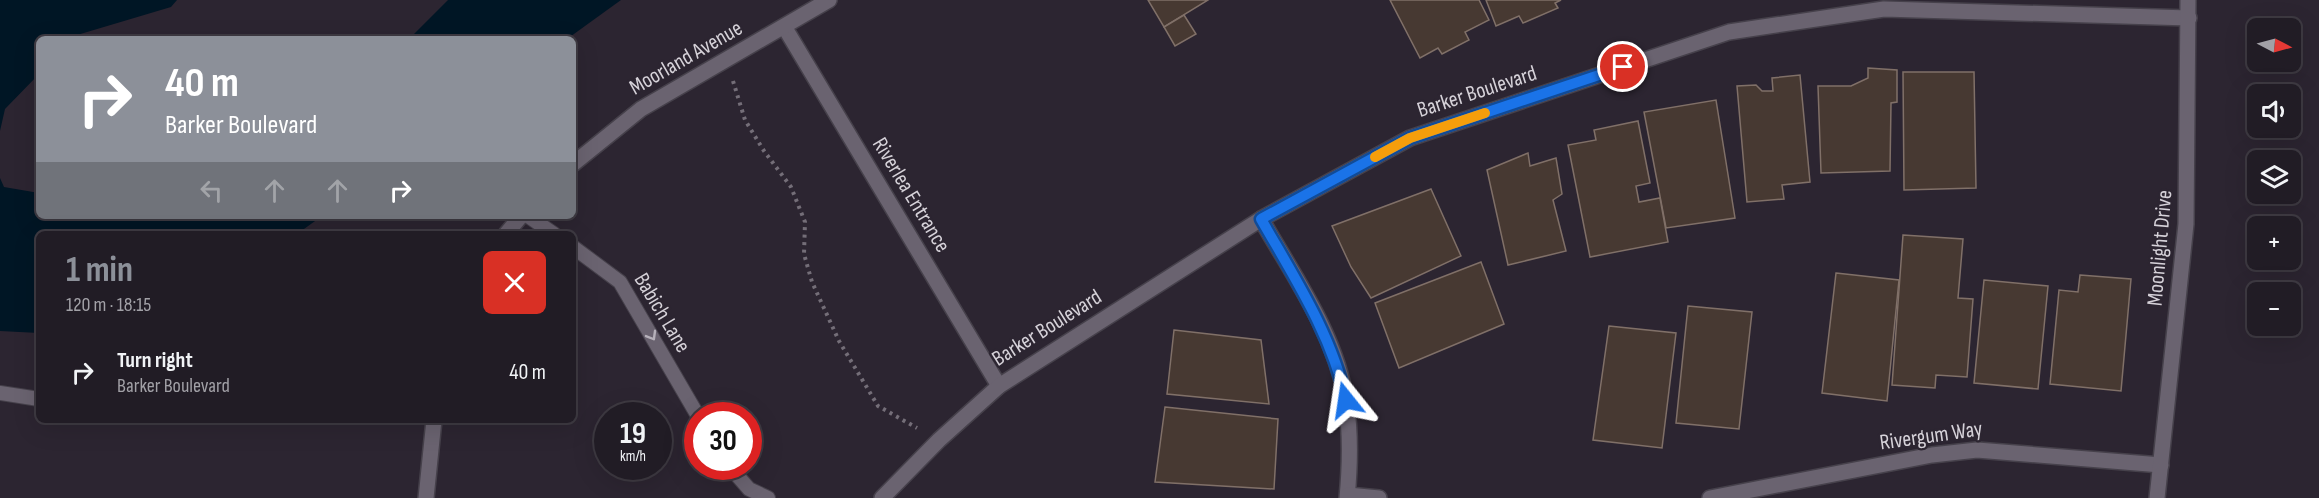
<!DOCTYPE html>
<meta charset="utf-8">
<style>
:root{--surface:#211c25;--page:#2d2932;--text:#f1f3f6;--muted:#a2a1a7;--line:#3e3a42;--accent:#8c9099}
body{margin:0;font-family:"Sofia Sans Condensed",sans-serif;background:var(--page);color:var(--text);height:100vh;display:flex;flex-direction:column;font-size:22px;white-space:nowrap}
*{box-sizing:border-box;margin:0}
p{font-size:20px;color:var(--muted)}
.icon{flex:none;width:33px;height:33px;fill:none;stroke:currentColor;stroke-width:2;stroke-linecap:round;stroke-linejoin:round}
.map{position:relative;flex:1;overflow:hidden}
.sheet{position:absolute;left:36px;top:231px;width:540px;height:192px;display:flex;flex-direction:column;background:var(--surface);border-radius:9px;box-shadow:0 6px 24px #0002,0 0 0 2px var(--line)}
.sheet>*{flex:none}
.banner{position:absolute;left:36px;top:36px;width:540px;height:183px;border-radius:9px;box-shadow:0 6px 24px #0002,0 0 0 2px var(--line);background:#8c9099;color:#fff;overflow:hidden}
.needle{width:39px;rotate:96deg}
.tools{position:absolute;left:2247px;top:18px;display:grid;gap:12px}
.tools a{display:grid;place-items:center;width:54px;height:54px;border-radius:9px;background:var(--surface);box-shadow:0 6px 24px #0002,0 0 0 2px var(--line);font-size:30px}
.speed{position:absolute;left:594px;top:402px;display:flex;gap:12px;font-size:30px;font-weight:700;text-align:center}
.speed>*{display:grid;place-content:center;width:78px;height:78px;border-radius:50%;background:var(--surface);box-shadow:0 6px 24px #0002,0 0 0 2px var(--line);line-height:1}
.speed small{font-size:15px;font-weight:400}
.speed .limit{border:9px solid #d22;background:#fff;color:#111}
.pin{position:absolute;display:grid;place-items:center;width:51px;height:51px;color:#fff;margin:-26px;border:3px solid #fff;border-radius:50%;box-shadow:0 2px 6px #0007}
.me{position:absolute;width:66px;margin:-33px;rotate:345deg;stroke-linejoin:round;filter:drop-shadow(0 0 4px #0008)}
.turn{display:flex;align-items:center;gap:21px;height:126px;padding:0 30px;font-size:27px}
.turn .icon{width:78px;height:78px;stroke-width:2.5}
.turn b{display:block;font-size:42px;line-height:51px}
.lanes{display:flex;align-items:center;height:57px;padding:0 30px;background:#0003;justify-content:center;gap:30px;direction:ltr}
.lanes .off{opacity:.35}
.round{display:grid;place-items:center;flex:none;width:63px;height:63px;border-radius:9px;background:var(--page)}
.summary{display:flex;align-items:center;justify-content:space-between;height:102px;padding:0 30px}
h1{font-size:36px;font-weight:700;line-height:45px;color:var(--accent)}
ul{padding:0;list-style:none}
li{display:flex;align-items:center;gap:18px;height:78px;padding:0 30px}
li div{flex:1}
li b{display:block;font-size:22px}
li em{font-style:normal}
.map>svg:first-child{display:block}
</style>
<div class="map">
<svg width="2319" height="498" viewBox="0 0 2319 498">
<rect width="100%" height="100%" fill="#2c2531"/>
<g fill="#001625">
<polygon points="0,0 177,0 171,7 77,35 73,39 39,39 39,74 5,109 0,131"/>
<polygon points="448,0 621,0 567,39 409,39"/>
<polygon points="0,178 4,187 39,193 39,216 322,216 297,234 39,234 39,333 0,331"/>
</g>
<g fill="#473932" stroke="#807068" stroke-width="1.5">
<polygon points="1148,0 1208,0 1164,27"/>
<polygon points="1390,0 1479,0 1489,20 1465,32 1469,40 1442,54 1438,48 1420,58"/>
<polygon points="1486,0 1561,0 1555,3 1558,8 1523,23 1519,16 1496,26"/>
<polygon points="1184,15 1196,34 1175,46 1164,27"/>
<polygon points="1868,68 1897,70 1897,102 1891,103 1890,171 1821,173 1818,86 1851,86 1868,78"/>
<polygon points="1903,72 1974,72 1976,188 1904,190"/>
<polygon points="1800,75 1810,182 1782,185 1784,199 1747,202 1737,86 1756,85 1762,91 1773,91 1772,78"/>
<polygon points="1716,100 1735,218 1666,228 1644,112"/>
<polygon points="1638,121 1650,183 1636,186 1639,202 1660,198 1668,242 1590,257 1568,145 1596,140 1594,130"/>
<polygon points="1528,153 1530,166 1556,158 1562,194 1553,200 1566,251 1508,265 1487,170"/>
<polygon points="1431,189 1461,256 1371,298 1351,267 1332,226"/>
<polygon points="1903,235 1963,239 1958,298 1973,299 1967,377 1936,375 1935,388 1892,385"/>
<polygon points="1481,262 1504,324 1399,368 1375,303"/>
<polygon points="1836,273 1899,280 1887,401 1822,393"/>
<polygon points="2080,275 2131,279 2121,391 2050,384 2059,290 2078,292"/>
<polygon points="1984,280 2048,286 2038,389 1974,383"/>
<polygon points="1688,306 1752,312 1739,429 1676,423"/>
<polygon points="1609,326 1676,333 1662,448 1593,440"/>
<polygon points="1174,330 1261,340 1269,404 1167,394"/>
<polygon points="1165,407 1278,419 1274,489 1155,482"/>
</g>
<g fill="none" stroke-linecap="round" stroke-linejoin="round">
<g stroke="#46414b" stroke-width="16">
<g id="lane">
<polyline points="528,216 554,234"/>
<polyline points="573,247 620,282 698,416"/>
<polyline points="0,393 39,399"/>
<polyline points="729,466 749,489 768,498"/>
</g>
</g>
<g stroke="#46414b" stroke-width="18">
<g id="street">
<polyline points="785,28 999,386"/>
<polyline points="573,164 641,109 829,0"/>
<path d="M1261 219C1293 275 1337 336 1346 402 1351 434 1350 466 1347 498"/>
<polyline points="506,234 521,216"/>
<polyline points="1348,495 1379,498"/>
<polyline points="426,498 434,420"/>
<polyline points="882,498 939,440 999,386 1261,219 1410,138 1729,32 1884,9 2189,18"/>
<polyline points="1710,498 1932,455 1977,450 2161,465"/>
<polyline points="2157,498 2186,224 2188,0"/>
</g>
</g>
<polyline stroke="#746e78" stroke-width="4" stroke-dasharray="3 4.5" stroke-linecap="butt" points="733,81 745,120 764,151 791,187 805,222 804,254 812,282 839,341 878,406 917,428"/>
<use href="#lane" stroke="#6a6370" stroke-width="14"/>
<use href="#street" stroke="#6a6370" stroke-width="15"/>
</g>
<defs><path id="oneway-chevron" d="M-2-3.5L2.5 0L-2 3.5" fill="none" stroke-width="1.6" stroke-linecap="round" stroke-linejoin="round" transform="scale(1.5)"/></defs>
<use stroke="#b6b1ba" href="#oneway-chevron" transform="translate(652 336) rotate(60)"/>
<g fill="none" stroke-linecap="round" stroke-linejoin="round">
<g stroke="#114b97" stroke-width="15">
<path id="route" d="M1346 400C1332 335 1294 277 1261 219L1410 138 1623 67"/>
</g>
<use href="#route" stroke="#1a73e8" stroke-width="10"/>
<polyline stroke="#f59e0b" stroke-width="10" points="1375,157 1410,138 1485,113"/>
</g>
<g text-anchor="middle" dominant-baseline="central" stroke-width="4.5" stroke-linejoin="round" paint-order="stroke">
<g font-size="22" fill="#d6d2d9" stroke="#2c2531">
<text transform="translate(686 58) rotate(-30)">Moorland Avenue</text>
<text transform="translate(1477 92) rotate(-18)">Barker Boulevard</text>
<text transform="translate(911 195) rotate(59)">Riverlea Entrance</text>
<text transform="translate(2160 248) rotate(-85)">Moonlight Drive</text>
<text transform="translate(662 313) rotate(59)">Babich Lane</text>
<text transform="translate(1047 328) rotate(-32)">Barker Boulevard</text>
<text transform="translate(1931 436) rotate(-8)">Rivergum Way</text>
</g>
</g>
</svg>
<div class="tools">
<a><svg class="needle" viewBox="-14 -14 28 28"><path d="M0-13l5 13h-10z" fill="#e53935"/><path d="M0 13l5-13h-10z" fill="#a2a1a7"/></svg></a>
<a><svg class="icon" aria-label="sound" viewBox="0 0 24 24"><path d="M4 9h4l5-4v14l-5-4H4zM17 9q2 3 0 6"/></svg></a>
<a><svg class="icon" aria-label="layers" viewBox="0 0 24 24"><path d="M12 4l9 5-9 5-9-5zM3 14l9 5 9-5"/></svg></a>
<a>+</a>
<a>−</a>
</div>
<div class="speed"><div>19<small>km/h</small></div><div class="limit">30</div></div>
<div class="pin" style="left:1623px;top:67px;background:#d93025"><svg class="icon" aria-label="arrive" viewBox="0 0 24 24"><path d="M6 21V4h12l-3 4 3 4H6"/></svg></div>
<svg class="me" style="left:1346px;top:400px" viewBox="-20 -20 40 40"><path d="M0-17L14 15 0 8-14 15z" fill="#1a73e8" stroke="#fff" stroke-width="4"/></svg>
<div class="banner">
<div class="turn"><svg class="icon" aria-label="right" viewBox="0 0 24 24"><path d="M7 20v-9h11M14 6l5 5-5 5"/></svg><div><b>40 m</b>Barker Boulevard</div></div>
<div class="lanes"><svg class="icon off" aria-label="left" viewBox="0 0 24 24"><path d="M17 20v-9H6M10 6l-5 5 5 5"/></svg><svg class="icon off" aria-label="ahead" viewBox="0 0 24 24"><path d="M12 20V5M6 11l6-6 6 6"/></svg><svg class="icon off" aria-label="ahead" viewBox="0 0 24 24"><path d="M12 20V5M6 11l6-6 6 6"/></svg><svg class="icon" aria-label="right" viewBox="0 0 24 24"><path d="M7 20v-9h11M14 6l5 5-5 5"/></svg></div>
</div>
<section class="sheet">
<div class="summary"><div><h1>1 min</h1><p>120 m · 18:15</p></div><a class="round" style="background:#d93025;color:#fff"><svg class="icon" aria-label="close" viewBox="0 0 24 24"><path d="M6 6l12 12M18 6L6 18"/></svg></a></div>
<ul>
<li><svg class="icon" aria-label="right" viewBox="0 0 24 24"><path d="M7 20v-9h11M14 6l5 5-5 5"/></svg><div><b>Turn right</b><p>Barker Boulevard</p></div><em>40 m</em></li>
</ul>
</section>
</div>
